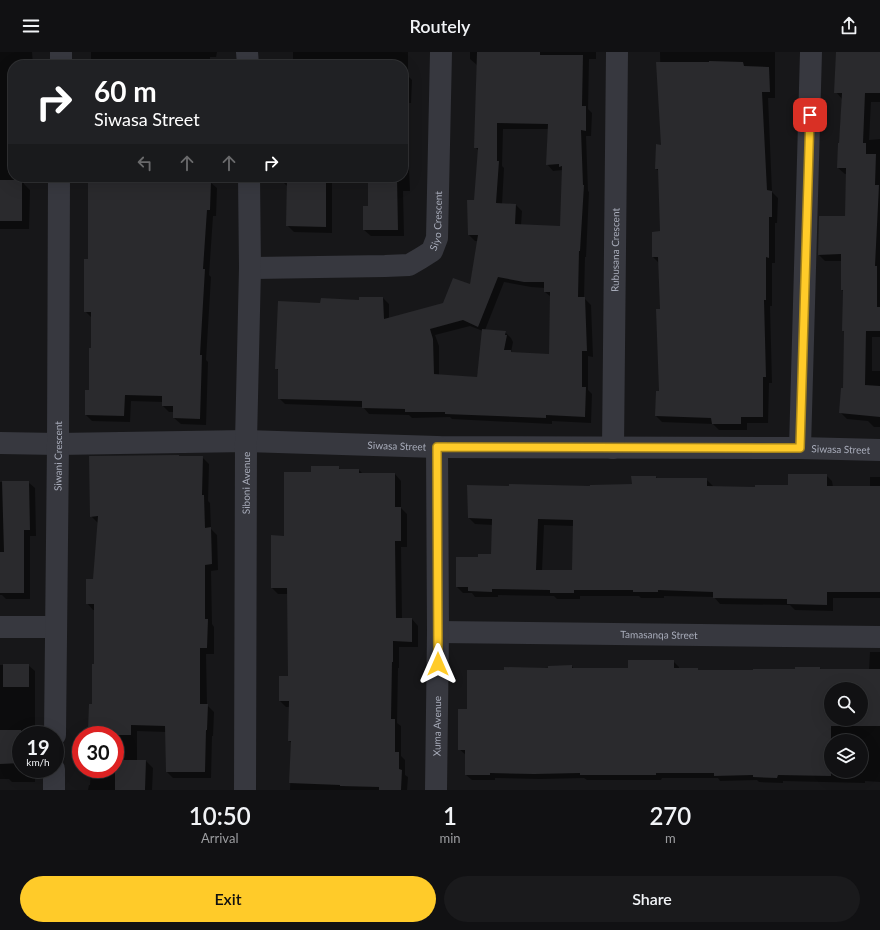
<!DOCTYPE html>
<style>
:root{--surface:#111113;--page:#1a1a1c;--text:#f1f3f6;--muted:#9c9da0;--line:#303133;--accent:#ffcb29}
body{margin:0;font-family:Lato,sans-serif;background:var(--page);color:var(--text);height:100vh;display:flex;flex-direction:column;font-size:15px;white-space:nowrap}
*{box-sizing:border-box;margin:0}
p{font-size:13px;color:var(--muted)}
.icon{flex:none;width:22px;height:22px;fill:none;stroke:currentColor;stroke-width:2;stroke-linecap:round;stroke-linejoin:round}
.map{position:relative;height:738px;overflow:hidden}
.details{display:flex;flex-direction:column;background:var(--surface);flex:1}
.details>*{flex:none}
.banner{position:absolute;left:8px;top:8px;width:400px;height:122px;border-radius:16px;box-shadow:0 4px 16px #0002,0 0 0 1px var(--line);background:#202124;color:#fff;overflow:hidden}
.buttons{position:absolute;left:824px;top:630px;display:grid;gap:8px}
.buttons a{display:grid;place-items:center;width:44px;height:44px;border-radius:50%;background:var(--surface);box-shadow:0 4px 16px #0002,0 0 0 1px var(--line);font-size:20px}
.speed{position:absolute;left:12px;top:674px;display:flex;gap:8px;font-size:20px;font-weight:700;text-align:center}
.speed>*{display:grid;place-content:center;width:52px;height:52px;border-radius:50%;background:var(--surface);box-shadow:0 4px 16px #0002,0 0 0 1px var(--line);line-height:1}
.speed small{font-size:10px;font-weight:400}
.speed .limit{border:6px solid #d22;background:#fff;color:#111}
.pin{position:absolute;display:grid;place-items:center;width:34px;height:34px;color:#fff;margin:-17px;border-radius:8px;box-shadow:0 2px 6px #0006}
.me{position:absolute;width:44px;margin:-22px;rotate:0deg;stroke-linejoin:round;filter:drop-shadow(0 0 3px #0008)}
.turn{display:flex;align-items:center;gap:14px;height:84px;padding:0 20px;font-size:18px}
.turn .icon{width:52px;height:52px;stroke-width:2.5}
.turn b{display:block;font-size:28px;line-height:34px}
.lanes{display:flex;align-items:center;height:38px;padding:0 20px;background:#0003;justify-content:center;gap:20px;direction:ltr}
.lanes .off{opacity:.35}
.eta{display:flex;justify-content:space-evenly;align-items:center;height:68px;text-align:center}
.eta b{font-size:24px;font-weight:600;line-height:28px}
.primary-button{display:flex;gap:8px;margin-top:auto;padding:8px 20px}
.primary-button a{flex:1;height:46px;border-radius:24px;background:var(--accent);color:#111;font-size:16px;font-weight:600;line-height:46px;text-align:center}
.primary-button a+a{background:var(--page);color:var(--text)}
header{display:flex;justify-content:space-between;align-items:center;height:52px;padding:0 20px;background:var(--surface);font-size:18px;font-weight:600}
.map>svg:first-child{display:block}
</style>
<header><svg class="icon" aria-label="menu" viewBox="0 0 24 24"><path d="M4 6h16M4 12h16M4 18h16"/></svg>Routely<svg class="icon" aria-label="share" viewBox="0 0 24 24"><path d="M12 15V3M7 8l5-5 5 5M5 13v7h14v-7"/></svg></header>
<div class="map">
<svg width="880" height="738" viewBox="0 0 880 738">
<rect width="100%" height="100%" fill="#171719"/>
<g fill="#0007" fill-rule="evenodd">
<polygon points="0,0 32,0 33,13 13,13 13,125 24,125 24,132 30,138 29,177 0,177"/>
<polygon points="91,0 217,0 216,5 210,5 210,13 91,13"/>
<polygon points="293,0 408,0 408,24 412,28 411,51 404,51 403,110 409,115 410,139 403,139 404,184 371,184 364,178 369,155 369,125 403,125 403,13 293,13"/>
<path d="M470 0H596V7H589L588 57 592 61 591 84H586L588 139 589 140 586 205H585L584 246 591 253 593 305 588 304V338L592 342 591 371 552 369V372L452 367 450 365 412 366 409 363 369 362 363 355 285 352 279 346V319L276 316 321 252 383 246 389 252V267L443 252 470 234 478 189H475L469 183 475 149 479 99 475 95 477 13 470 7ZM503 77H549L547 112 553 119 563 118 561 175 521 173 522 159 516 153 502 152 504 116 502 114ZM504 230 531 235 545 236V240L551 245 550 303 513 301 511 300 513 290 511 286 505 280 485 278ZM470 274 483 279 477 326 439 324V294L435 283Z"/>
<polygon points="660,0 775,0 775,46 768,46 772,140 778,146 777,171 775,171 775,211 772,211 772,254 770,254 772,331 769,331 768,371 747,371 747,378 719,378 713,372 662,370 656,364 660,340 661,258 659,211 653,205 661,180 659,119 656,117 662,94"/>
<polygon points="848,0 880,0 880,50 871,50 869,88 880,87 880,285 872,285 872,319 880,319 880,375 874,375 868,369 847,367 840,360 844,337 845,281 843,278 844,240 842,238 842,209 825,209 819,203 846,165 847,122 845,122 838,116 842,47 836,40"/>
<polygon points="95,125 211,125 211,131 217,136 216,164 213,164 209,223 211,225 206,308 208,310 206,373 181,372 174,366 174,360 169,360 163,354 163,350 131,349 130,370 92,369 86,363 90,339 92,266 85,259"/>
<polygon points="284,125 332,125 332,181 294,180 287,173 288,135 284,131"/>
<polygon points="179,404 180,405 202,405 209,412 208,449 210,451 211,477 217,483 218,518 211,519 212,572 214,575 214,602 206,602 207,653 214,660 213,684 212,684 211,726 173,726 166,719 166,680 137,679 137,709 146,709 153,716 152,738 88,738 89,733 90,733 91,717 115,717 115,683 91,683 91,679 89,677 93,653 95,613 95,558 93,558 87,551 94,528 98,471 91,464"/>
<polygon points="338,415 341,418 359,418 363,422 395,422 401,429 401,456 407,462 407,495 401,495 402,567 412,567 418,574 418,595 399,595 399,616 398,616 397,671 401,674 401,704 405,708 405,723 408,725 407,738 290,738 292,691 289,689 290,655 286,655 280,649 289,625 288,542 278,542 272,536 285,485 312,421"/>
<path d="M826 423 832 429 833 435H870V425H880V546H833V559L795 558 790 553 720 552 714 545 664 544V546H641L639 544H580V547H557L554 544 498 543V545H475L472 541H463L457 535 478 506 492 503 493 473 475 472 469 466 468 434 591 435 633 433 632 425H656L658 427H706L713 434V435L756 436 789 434ZM544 473 574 474 573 519H542Z"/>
<polygon points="0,430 28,430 35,436 36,484 30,484 30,547 6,547 2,543 0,543"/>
<path d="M870 600H880V730L865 729V731L783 729V731L759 730 757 728 720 729 718 726H662L661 728H587L584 726 540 727 495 726V728H472L466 723V703L459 697 468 658 505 619 572 614 574 617H629L673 609 679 615V617H697L699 619 796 618 820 616 821 618H869ZM831 637H861V667H831ZM831 689H861V719H831Z"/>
<polygon points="0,613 28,613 35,619 35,683 21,683 21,717 35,717 35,730 12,730 9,727 0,727"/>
</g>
<g fill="#2a2a2d" fill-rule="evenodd">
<path d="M477 0H540V3H583L582 54H586V79L581 78 583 133H584L580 199H579L578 245H585L587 299H582V335H586L585 365 546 363V366L445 362V360H405V357L362 356V349L278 347V317H275L278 249 320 251 321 246 359 248V245H383L384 267 443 251 453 226 470 232 478 183H468L467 148H474L478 96H474ZM497 71 548 72 546 113 559 112V115L562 114 560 174 515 172 516 152 496 151 499 109H497ZM498 225 524 230H544V240H550L549 302 511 300V298H504L507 283H505L506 279 482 277 477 325 434 322 433 287 430 277 463 268 478 275Z"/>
<polygon points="836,0 880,0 880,41 865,41 863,91 866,91 866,102 876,102 875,133 879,133 875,214 877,214 877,255 880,255 880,279 866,279 865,333 880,334 880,365 839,361 841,336 843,336 844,279 842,279 843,238 841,238 841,202 818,203 819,164 845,164 846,116 837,116 838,91 839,91 842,41 834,41"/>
<polygon points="709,9 743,10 744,14 769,15 770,40 762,40 767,138 772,139 772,165 769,165 769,206 766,205 766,248 764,248 766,325 763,325 763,365 741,365 741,372 712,372 711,366 655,364 656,339 659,339 656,257 660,257 658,205 652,205 652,180 660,179 658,117 655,117 656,92 661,93 656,10 709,10"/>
<polygon points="287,125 326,125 326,175 286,174"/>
<polygon points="368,125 397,125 398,178 363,178 363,154 368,154"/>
<rect x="0" y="128" width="22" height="41"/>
<polygon points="88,128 211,129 210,158 207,158 203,217 205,217 200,303 202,303 200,367 173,366 173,354 162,354 162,344 125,343 124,364 85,363 85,338 89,338 89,296 91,296 91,260 84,260 84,207 88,207"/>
<polygon points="179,403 179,404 203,404 202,443 204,443 205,476 211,475 212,512 205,513 205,567 208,567 207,596 200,596 200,652 208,652 207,678 206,678 205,720 166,720 165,674 131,673 131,683 104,683 104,679 88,678 89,652 92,652 92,612 94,612 94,552 86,552 86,527 93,527 98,464 90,465 89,404"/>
<polygon points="311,414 339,414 339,417 359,417 359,421 395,421 395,455 401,455 401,489 395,489 396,566 412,566 412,590 393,589 393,610 392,610 391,667 395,667 395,700 399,700 399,717 402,718 401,738 379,738 379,735 340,734 340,733 289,731 291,689 288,689 289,649 279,649 279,624 288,624 287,536 271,536 271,483 284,484 284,420 311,420"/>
<path d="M788 422H827V434H880V540H827V553L787 552V547L713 546V540L658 538V540H633V538H574V541H550V538L492 537V540L468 539V535H456V505H478V502H491L492 467 468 466 467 433 509 434V432L590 434V433L632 432 631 424H656V426H707V434L755 435V433H788ZM538 467 573 468 572 518H536Z"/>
<polygon points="2,429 29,429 30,478 24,478 24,541 0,541 0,500 4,500"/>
<path d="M628 608H674V616H698V618H753V617H795V615H820V617H880V674H831V724L778 723 777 726 753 725V723L714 724V721H656V723H580V721L534 722 490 721V723H465V698H458V657H467V618H504V615L548 616V614L572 613V616H628ZM831 637H861V667H831Z"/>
<rect x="3" y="612" width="26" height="23"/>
<polygon points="0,678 21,678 21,711 0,712"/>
<polygon points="115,708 146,708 145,738 115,738"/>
</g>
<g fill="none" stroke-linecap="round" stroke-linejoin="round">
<g stroke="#37383f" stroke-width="22">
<polyline points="247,0 248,13"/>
<polyline points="61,13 61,0"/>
<path id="s1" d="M250 216 385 214 409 213 421 206 432 199 437 186 441 0"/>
<path id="s2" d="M0 391 58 392 246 389 437 395 800 396 880 398"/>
<path id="s3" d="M613 396 617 0"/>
<polyline points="800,396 811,0"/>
<polyline points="0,575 56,575"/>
<path id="s4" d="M438 580 880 585"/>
<path id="s5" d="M55 683 58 392 59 125"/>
<polyline points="54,738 54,717"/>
<path id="s6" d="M245 738 246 389 250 216 249 125"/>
<path id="s7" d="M436 738 438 580 437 395"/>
</g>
</g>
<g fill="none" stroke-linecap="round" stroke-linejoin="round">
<g stroke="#a6841b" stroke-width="10">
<polyline id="route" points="438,612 437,395 800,396 810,63"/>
</g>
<use href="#route" stroke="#ffcb29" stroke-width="7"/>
</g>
<g text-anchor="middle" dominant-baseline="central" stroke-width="4" stroke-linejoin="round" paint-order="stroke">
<g font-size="10" fill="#a8acba" stroke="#121214">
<text stroke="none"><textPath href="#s1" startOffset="217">Siyo Crescent</textPath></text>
<text stroke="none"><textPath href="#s3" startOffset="198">Rubusana Crescent</textPath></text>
<text stroke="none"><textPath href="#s2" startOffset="397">Siwasa Street</textPath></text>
<text stroke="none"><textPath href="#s2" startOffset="841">Siwasa Street</textPath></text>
<text stroke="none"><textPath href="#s5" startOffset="279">Siwani Crescent</textPath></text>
<text stroke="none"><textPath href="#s6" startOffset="307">Siboni Avenue</textPath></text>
<text stroke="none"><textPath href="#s4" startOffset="221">Tamasanqa Street</textPath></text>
<text stroke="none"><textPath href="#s7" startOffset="64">Xuma Avenue</textPath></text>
</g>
</g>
</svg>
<div class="buttons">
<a><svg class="icon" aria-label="search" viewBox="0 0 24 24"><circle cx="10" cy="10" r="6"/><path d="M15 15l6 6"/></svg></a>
<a><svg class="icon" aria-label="layers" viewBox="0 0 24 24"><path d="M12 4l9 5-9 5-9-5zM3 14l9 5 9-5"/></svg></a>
</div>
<div class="speed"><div>19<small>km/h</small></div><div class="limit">30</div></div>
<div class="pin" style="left:810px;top:63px;background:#d93025"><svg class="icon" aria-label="arrive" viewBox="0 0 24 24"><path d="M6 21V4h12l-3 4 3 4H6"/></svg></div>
<svg class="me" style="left:438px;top:612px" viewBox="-20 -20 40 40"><path d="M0-17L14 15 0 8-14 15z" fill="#ffcb29" stroke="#fff" stroke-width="4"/></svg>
<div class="banner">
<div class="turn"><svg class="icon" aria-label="right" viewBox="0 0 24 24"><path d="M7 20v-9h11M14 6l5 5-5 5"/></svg><div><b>60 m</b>Siwasa Street</div></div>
<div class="lanes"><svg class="icon off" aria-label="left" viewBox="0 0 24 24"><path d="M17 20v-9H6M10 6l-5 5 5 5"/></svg><svg class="icon off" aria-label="ahead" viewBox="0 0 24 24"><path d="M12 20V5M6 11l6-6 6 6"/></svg><svg class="icon off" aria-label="ahead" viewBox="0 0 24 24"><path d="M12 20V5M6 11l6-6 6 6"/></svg><svg class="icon" aria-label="right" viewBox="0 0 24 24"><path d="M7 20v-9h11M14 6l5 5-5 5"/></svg></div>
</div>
</div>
<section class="details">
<div class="eta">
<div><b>10:50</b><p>Arrival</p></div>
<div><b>1</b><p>min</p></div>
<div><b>270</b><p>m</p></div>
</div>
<div class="primary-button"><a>Exit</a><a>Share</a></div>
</section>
